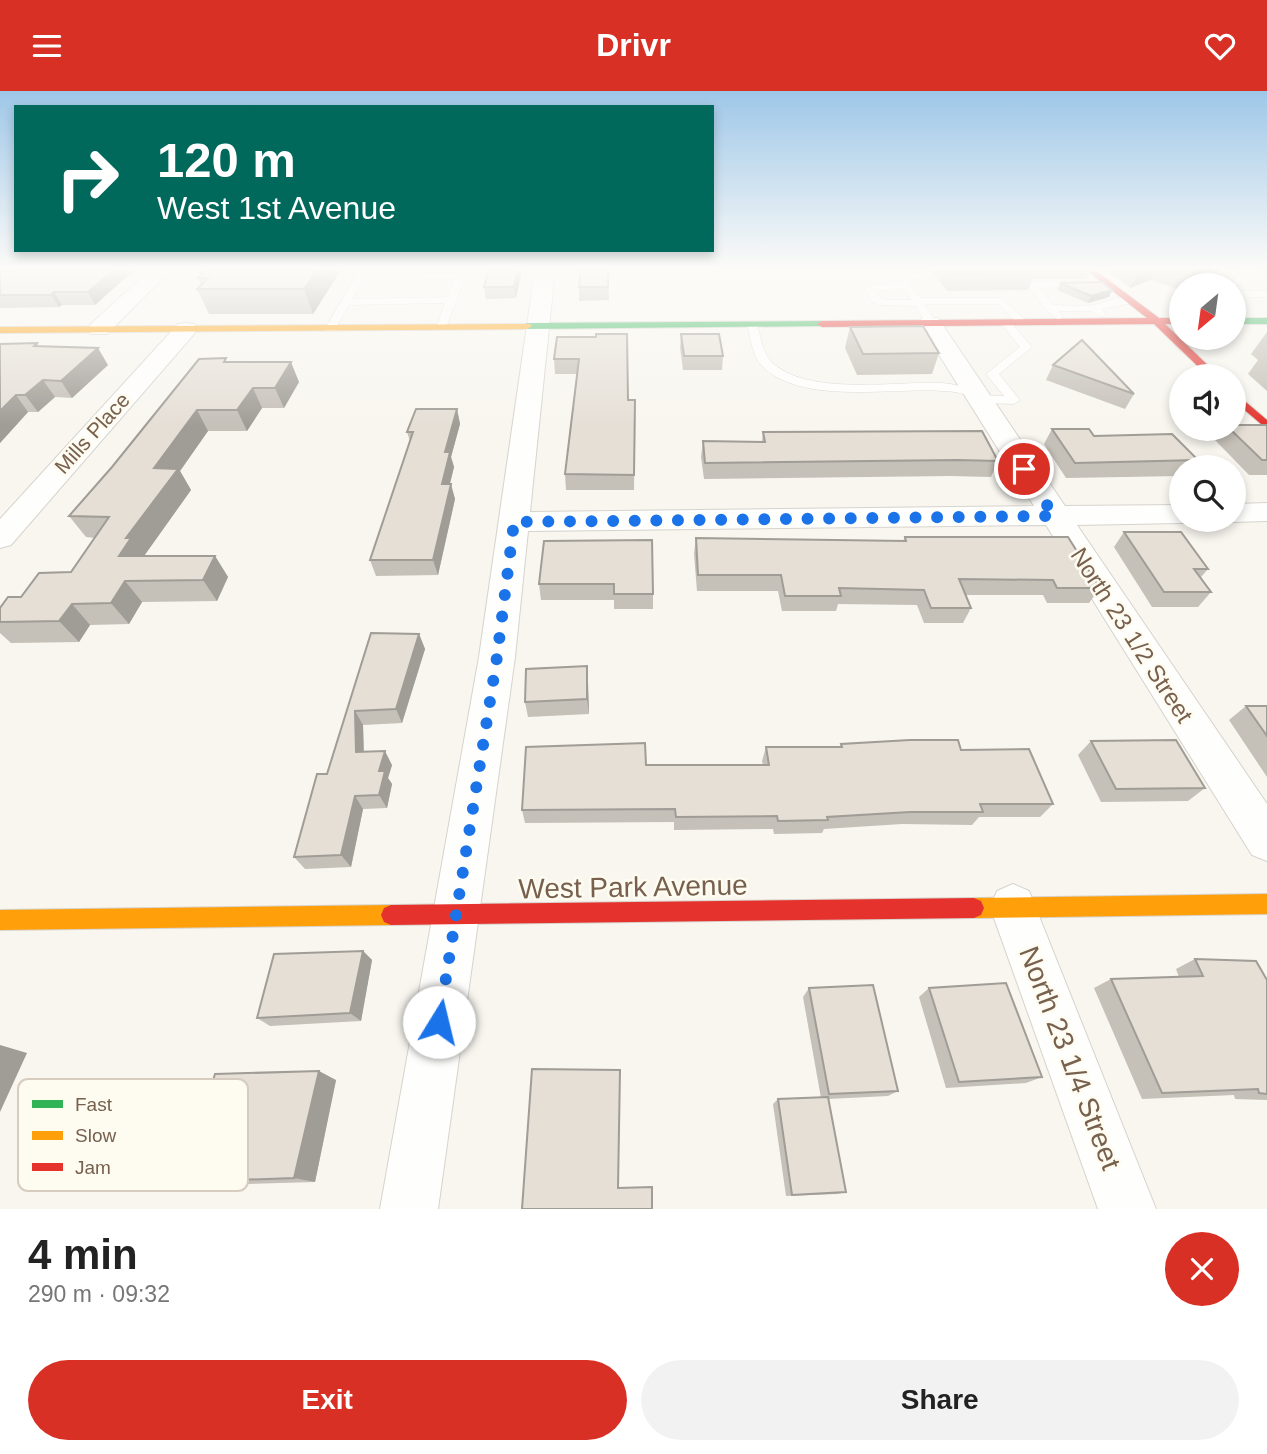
<!DOCTYPE html>
<meta charset="utf-8">
<style>
:root{--surface:#fff;--page:#f2f2f2;--text:#222;--muted:#767676;--accent:#d93025}
body{margin:0;font-family:Arial,sans-serif;background:var(--page);color:var(--text);height:100vh;display:flex;flex-direction:column;font-size:26px;white-space:nowrap}
*{box-sizing:border-box;margin:0}
p{font-size:23px;color:var(--muted)}
.icon{flex:none;width:38px;height:38px;fill:none;stroke:currentColor;stroke-width:2;stroke-linecap:round;stroke-linejoin:round}
.map{position:relative;height:1118px;overflow:hidden}
.panel{display:flex;flex-direction:column;background:var(--surface);flex:1}
.panel>*{flex:none}
.top-card{position:absolute;left:14px;top:14px;width:700px;height:147px;border-radius:0px;box-shadow:0 4px 10px #0003;background:#00695c;color:#fff;overflow:hidden}
.needle{width:46px;rotate:209deg}
.buttons{position:absolute;left:1169px;top:182px;display:grid;gap:14px}
.buttons a{display:grid;place-items:center;width:77px;height:77px;border-radius:50%;background:var(--surface);box-shadow:0 4px 10px #0003;font-size:35px}
.pin{position:absolute;display:grid;place-items:center;width:60px;height:60px;color:#fff;margin:-30px;border:4px solid #fff;border-radius:50%;box-shadow:0 2px 7px #0007}
.me{position:absolute;width:77px;margin:-38px;rotate:9deg;stroke-linejoin:round;filter:drop-shadow(0 0 5px #0008)}
.turn{display:flex;align-items:center;gap:24px;height:147px;padding:0 28px;font-size:32px}
.turn .icon{width:91px;height:91px;stroke-width:2.5}
.turn b{display:block;font-size:49px;line-height:60px}
.round{display:grid;place-items:center;flex:none;width:74px;height:74px;border-radius:37px;background:var(--page)}
.overview{display:flex;align-items:center;justify-content:space-between;height:119px;padding:0 28px}
h1{font-size:42px;font-weight:600;line-height:52px}
.cta{display:flex;gap:14px;margin-top:auto;padding:14px 28px}
.cta a{flex:1;height:80px;border-radius:42px;background:var(--accent);color:#fff;font-size:28px;font-weight:600;line-height:80px;text-align:center}
.cta a+a{background:var(--page);color:var(--text)}
header{display:flex;justify-content:space-between;align-items:center;height:91px;padding:0 28px;background:var(--accent);color:#fff;font-size:32px;font-weight:600}
.map>svg:first-child{display:block}
</style>
<header><svg class="icon" aria-label="menu" viewBox="0 0 24 24"><path d="M4 6h16M4 12h16M4 18h16"/></svg>Drivr<svg class="icon" aria-label="heart" viewBox="0 0 24 24"><path d="M12 20l-8-8c-3-5 5-10 8-4 3-6 11-1 8 4z"/></svg></header>
<div class="map">
<svg width="1267" height="1118" viewBox="0 0 1267 1118">
<rect width="100%" height="100%" fill="#f8f6ef"/>
<g fill="none" stroke-linecap="round" stroke-linejoin="round">
<g stroke="#d7d3cd" stroke-width="1">
<g id="lane">
<polygon points="359,179 369,179 352,208 448,206 455,188 409,189 404,186 408,179 418,179 416,183 461,182 466,185 445,239 436,237 445,212 349,214 334,240 326,240 325,238"/>
<polygon points="1243,179 1253,179 1236,196 1228,194"/>
<path d="M919 182 922 183V187L907 189 920 207H1002L1027 231 1018 233 999 213H924L937 232 932 235 928 234 915 215 877 214 872 211 865 197 870 194 900 192 898 185ZM904 198 911 209H883L876 200Z"/>
<path d="M1083 190 1086 191V195L1040 197 1053 214C1066 214 1081 216 1093 214 1108 211 1123 202 1137 211L1102 218 1106 223 1101 226 1092 220H1058L1063 226 1058 229 1046 219 1028 194 1033 191Z"/>
<rect x="1234" y="200" width="33" height="6"/>
<path d="M1001 229H1009L1032 256 999 283 1020 309 1014 313 979 312 975 311V306C964 303 954 300 943 300 892 296 800 315 761 274 752 264 751 247 747 234L752 231 757 234C761 245 762 260 770 269 802 306 897 290 942 292 955 293 967 297 979 299V304L1004 305 986 283 1020 256 1000 231Z"/>
</g>
</g>
<g stroke="#d7d3cd" stroke-width="2">
<g id="street">
<polygon points="150,179 171,179 107,243 91,243 88,238 91,233"/>
<polygon points="535,179 555,179 530,421 1034,415 919,232 922,227 938,227 1065,415 1181,414 1181,429 1191,430 1181,432 1077,434 1267,713 1267,770 1252,764 1046,434 528,440 515,566 438,1118 380,1118 479,566"/>
<polygon points="186,232 194,233 197,238 194,243 11,454 0,457 0,428 178,233"/>
<polygon points="1267,412 1267,430 1234,431 1224,429 1234,429 1234,413"/>
<polygon points="1013,793 1029,800 1156,1118 1098,1118 990,816 997,800"/>
</g>
</g>
<g stroke="#d8d3cc" stroke-width="2">
<g id="fast">
<rect x="1234" y="227" width="33" height="6"/>
<polygon points="822,230 827,233 825,235 527,238 522,235 527,232"/>
</g>
</g>
<g stroke="#d8d3cc" stroke-width="2">
<g id="slow">
<polygon points="530,233 532,235 527,238 0,242 0,236"/>
<polygon points="1267,803 1267,823 974,827 967,824 964,817 967,810 974,807"/>
<polygon points="391,814 398,817 401,824 398,831 391,834 0,839 0,819"/>
</g>
</g>
<g stroke="#d8d3cc" stroke-width="2">
<g id="jam">
<polygon points="1086,179 1095,179 1159,227 1181,227 1181,233 1165,233 1219,285 1208,285 1154,233 822,236 817,233 822,230 1147,227"/>
<polygon points="1234,301 1267,329 1267,338 1234,310"/>
<polygon points="974,807 981,810 984,817 981,824 974,827 391,834 384,831 381,824 384,817 391,814"/>
</g>
</g>
<use href="#lane" fill="#fefefd" fill-rule="evenodd"/>
<use href="#street" fill="#fefefd" fill-rule="evenodd"/>
<use href="#fast" fill="#30b455" fill-rule="evenodd"/>
<use href="#slow" fill="#ff9f0a" fill-rule="evenodd"/>
<use href="#jam" fill="#e5322d" fill-rule="evenodd"/>
</g>
<g fill="#c5c0b8">
<polygon points="0,179 134,179 95,214 62,214 59,216 0,217"/>
<polygon points="341,179 313,223 209,223 197,198 201,194 198,187"/>
<polygon points="489,179 522,179 516,207 486,208 484,196"/>
<polygon points="608,179 609,209 579,210 579,196"/>
<polygon points="931,179 1091,179 1086,188 1033,188 1028,199 947,200"/>
<polygon points="1107,179 1203,179 1188,194 1181,194 1181,199 1150,189 1130,197"/>
<polygon points="1060,192 1112,199 1109,206 1088,212 1057,199"/>
<polygon points="850,236 939,262 932,283 857,284 845,257"/>
<polygon points="1267,241 1267,300 1248,283 1258,269 1251,263"/>
<polygon points="681,243 723,265 722,279 683,279 680,257"/>
<polygon points="596,246 628,309 635,309 634,399 566,399 565,383 577,283 555,283 554,268"/>
<polygon points="37,252 39,255 108,274 72,307 55,306 38,321 28,321 0,352 0,253"/>
<polygon points="228,271 299,291 284,317 262,317 247,340 208,340 180,380 191,399 144,465 215,465 228,486 217,510 142,511 129,533 90,534 79,551 11,552 0,542 0,517 71,481 95,447 86,446 69,425"/>
<polygon points="1053,274 1134,303 1125,318 1046,289"/>
<polygon points="457,318 460,333 451,366 454,376 450,393 455,408 438,484 376,485 370,469 410,350 407,341"/>
<polygon points="1267,335 1267,384 1249,384 1215,349 1224,338"/>
<polygon points="1052,338 1094,345 1198,369 1193,376 1181,376 1181,385 1066,387 1044,353"/>
<polygon points="763,341 998,370 991,386 950,385 704,388 701,366 703,350 762,351"/>
<polygon points="1124,441 1208,478 1201,486 1211,501 1198,516 1152,516 1114,456"/>
<polygon points="905,446 1100,497 1089,512 1047,512 1043,504 965,504 971,517 963,532 924,532 917,514 838,513 836,520 782,520 778,500 697,500 694,463 696,447 903,450"/>
<polygon points="544,450 653,503 653,518 614,518 614,509 541,509 539,493"/>
<polygon points="371,542 419,543 425,558 402,632 363,634 364,660 392,674 388,687 392,693 387,717 363,718 351,776 305,778 294,766 327,683"/>
<polygon points="587,575 589,623 528,626 525,611"/>
<polygon points="1246,615 1267,615 1267,686 1229,629"/>
<polygon points="1091,650 1205,697 1188,710 1101,711 1078,664"/>
<polygon points="841,653 961,659 1053,713 1040,726 979,726 972,734 902,733 824,738 822,742 774,743 773,738 674,739 674,731 525,732 522,719 646,674 763,674 762,670 766,656 840,656"/>
<polygon points="363,860 372,869 361,930 270,935 257,927"/>
<polygon points="1195,868 1267,889 1267,1009 1235,1008 1234,1004 1142,1008 1094,897 1111,888 1179,886 1176,878"/>
<polygon points="809,897 898,1000 888,1005 828,1008 846,1101 837,1103 786,1105 773,1013 778,1008 821,1007 803,906"/>
<polygon points="929,897 1042,986 1026,992 946,997 919,906"/>
<polygon points="336,989 315,1091 209,1094 182,1091"/>
</g>
<g fill="#a09c96">
<polygon points="114,179 134,179 95,214 88,201"/>
<polygon points="317,179 341,179 313,223 304,198"/>
<polygon points="518,179 522,179 516,207 514,196"/>
<polygon points="1143,179 1155,179 1150,189 1130,197 1139,180"/>
<polygon points="1196,179 1203,179 1188,194 1185,194 1192,182"/>
<polygon points="1112,199 1109,206 1088,212 1091,205"/>
<polygon points="54,201 62,214 59,216 51,204"/>
<polygon points="98,257 108,274 72,307 61,290"/>
<polygon points="291,271 299,291 284,317 275,297"/>
<polygon points="43,289 55,306 38,321 25,304"/>
<polygon points="253,297 262,317 247,340 237,319"/>
<polygon points="16,304 28,321 0,352 0,320"/>
<polygon points="457,318 460,333 451,366 454,376 446,408 442,393 445,361"/>
<polygon points="197,319 208,340 180,380 191,399 144,465 119,465 154,377"/>
<polygon points="451,393 455,408 438,484 433,469"/>
<polygon points="215,465 228,486 217,510 203,489"/>
<polygon points="125,490 142,511 129,533 111,512"/>
<polygon points="72,513 90,534 79,551 59,530"/>
<polygon points="419,543 425,558 402,632 396,618"/>
<polygon points="587,575 588,590 589,623 587,608"/>
<polygon points="355,620 363,634 364,674 356,661"/>
<polygon points="385,660 392,674 388,687 392,693 387,717 379,704 379,680"/>
<polygon points="355,705 363,718 351,776 341,764"/>
<polygon points="363,860 372,869 361,930 350,922"/>
<polygon points="0,954 27,962 0,1021"/>
<polygon points="319,980 336,989 315,1091 294,1087"/>
</g>
<g fill="#e5dfd6" stroke="#a09c96" stroke-width="2">
<polygon points="0,179 114,179 88,201 54,201 51,204 0,204"/>
<polygon points="205,179 317,179 304,198 197,198 208,187 198,187"/>
<polygon points="489,179 518,179 514,196 484,196"/>
<polygon points="581,179 608,179 608,196 579,196"/>
<polygon points="949,179 1033,179 1035,182 952,183"/>
<polygon points="1181,179 1196,179 1192,182"/>
<polygon points="1102,191 1112,199 1091,205 1060,192"/>
<polygon points="923,235 939,262 863,263 850,236"/>
<polygon points="596,243 627,243 628,309 635,309 634,384 565,383 579,268 554,268 557,246 596,246"/>
<polygon points="681,243 719,243 723,265 684,265"/>
<polygon points="1082,249 1134,303 1053,274"/>
<polygon points="37,252 34,255 98,257 61,290 43,289 25,304 16,304 0,320 0,253"/>
<polygon points="226,267 224,271 291,271 275,297 253,297 237,319 197,319 154,377 178,378 126,447 131,447 119,465 215,465 203,489 125,490 111,512 72,513 59,530 0,531 0,517 8,506 21,506 39,482 71,481 109,426 69,425 112,376 199,268"/>
<polygon points="416,318 457,318 445,361 450,361 442,393 451,393 433,469 370,469 413,341 407,341"/>
<polygon points="1234,334 1266,334 1267,335 1267,369 1262,369 1230,338 1234,338"/>
<polygon points="1052,338 1089,338 1094,345 1172,343 1198,369 1075,372"/>
<polygon points="982,340 998,370 957,369 705,372 703,350 765,351 763,341"/>
<polygon points="1124,441 1181,441 1208,478 1194,478 1211,501 1164,501"/>
<polygon points="905,446 1068,446 1100,497 1057,497 1053,489 959,488 971,517 931,517 924,499 839,497 841,505 785,505 781,484 698,484 696,447 906,450"/>
<polygon points="652,449 653,503 614,503 614,493 539,493 544,450"/>
<polygon points="371,542 419,543 396,618 355,620 356,661 385,660 379,680 385,680 379,704 355,705 341,764 294,766 317,683 327,683"/>
<polygon points="587,575 587,608 525,611 526,578"/>
<polygon points="1246,615 1267,615 1267,645"/>
<polygon points="910,649 958,649 961,659 1029,658 1053,713 980,713 983,721 910,721 827,726 828,729 778,730 777,725 676,726 675,718 522,719 526,656 645,652 646,674 769,674 766,656 842,656 841,653"/>
<polygon points="1176,649 1205,697 1116,698 1091,650"/>
<polygon points="363,860 350,922 257,927 274,863"/>
<polygon points="1195,868 1256,870 1267,889 1267,1003 1259,1002 1258,998 1162,1002 1111,888 1203,885"/>
<polygon points="1006,892 1042,986 959,991 929,897"/>
<polygon points="873,894 898,1000 829,1003 809,897"/>
<polygon points="532,978 620,979 618,1097 652,1096 652,1118 522,1118"/>
<polygon points="319,980 294,1087 182,1091 215,983"/>
<polygon points="828,1006 846,1101 792,1104 778,1008"/>
</g>
<linearGradient id="sky" x2="0" y2="1"><stop stop-color="#9ec7e8"/><stop offset="0.53" stop-color="#fcfbf8"/><stop offset="1" stop-color="#fcfbf8" stop-opacity="0"/></linearGradient>
<rect width="1267" height="335" fill="url(#sky)"/>
<g fill="none" stroke-linecap="round" stroke-linejoin="round">
<polyline stroke="#1a73e8" stroke-width="12" stroke-dasharray="0 21.6" points="439,931 497,566 514,431 1054,425 1024,378"/>
</g>
<g text-anchor="middle" dominant-baseline="central" stroke-width="5" stroke-linejoin="round" paint-order="stroke">
<g font-size="21" fill="#77614e" stroke="#fefbf1">
<text transform="translate(92 342) rotate(-48)">Mills Place</text>
</g>
<g font-size="24" fill="#77614e" stroke="#fefbf1">
<text transform="translate(1132 544) rotate(57)">North 23 1/2 Street</text>
</g>
<g font-size="28" fill="#77614e" stroke="#fefbf1">
<text transform="translate(633 796) rotate(-1)">West Park Avenue</text>
<text transform="translate(1070 967) rotate(69)">North 23 1/4 Street</text>
</g>
</g>
<rect x="18" y="988" width="230" height="112" rx="10" fill="#fefbf1" stroke="#d6cdc0" stroke-width="2"/>
<rect x="32" y="1009" width="31" height="8" fill="#30b455"/>
<rect x="32" y="1040" width="31" height="9" fill="#ff9f0a"/>
<rect x="32" y="1072" width="31" height="8" fill="#e5322d"/>
<g font-size="19" fill="#77614e">
<text x="75" y="1020">Fast</text>
<text x="75" y="1051">Slow</text>
<text x="75" y="1083">Jam</text>
</g>
</svg>
<div class="buttons">
<a><svg class="needle" viewBox="-14 -14 28 28"><path d="M0-13l5 13h-10z" fill="#e53935"/><path d="M0 13l5-13h-10z" fill="#767676"/></svg></a>
<a><svg class="icon" aria-label="sound" viewBox="0 0 24 24"><path d="M4 9h4l5-4v14l-5-4H4zM17 9q2 3 0 6"/></svg></a>
<a><svg class="icon" aria-label="search" viewBox="0 0 24 24"><circle cx="10" cy="10" r="6"/><path d="M15 15l6 6"/></svg></a>
</div>
<div class="pin" style="left:1024px;top:378px;background:#d93025"><svg class="icon" aria-label="arrive" viewBox="0 0 24 24"><path d="M6 21V4h12l-3 4 3 4H6"/></svg></div>
<svg class="me" style="left:439px;top:931px" viewBox="-20 -20 40 40"><circle r="19" fill="#fff"/><path d="M0-13L10 11 0 6-10 11z" fill="#1a73e8"/></svg>
<div class="top-card">
<div class="turn"><svg class="icon" aria-label="right" viewBox="0 0 24 24"><path d="M7 20v-9h11M14 6l5 5-5 5"/></svg><div><b>120 m</b>West 1st Avenue</div></div>
</div>
</div>
<section class="panel">
<div class="overview"><div><h1>4 min</h1><p>290 m · 09:32</p></div><a class="round" style="background:#d93025;color:#fff"><svg class="icon" aria-label="close" viewBox="0 0 24 24"><path d="M6 6l12 12M18 6L6 18"/></svg></a></div>
<div class="cta"><a>Exit</a><a>Share</a></div>
</section>
